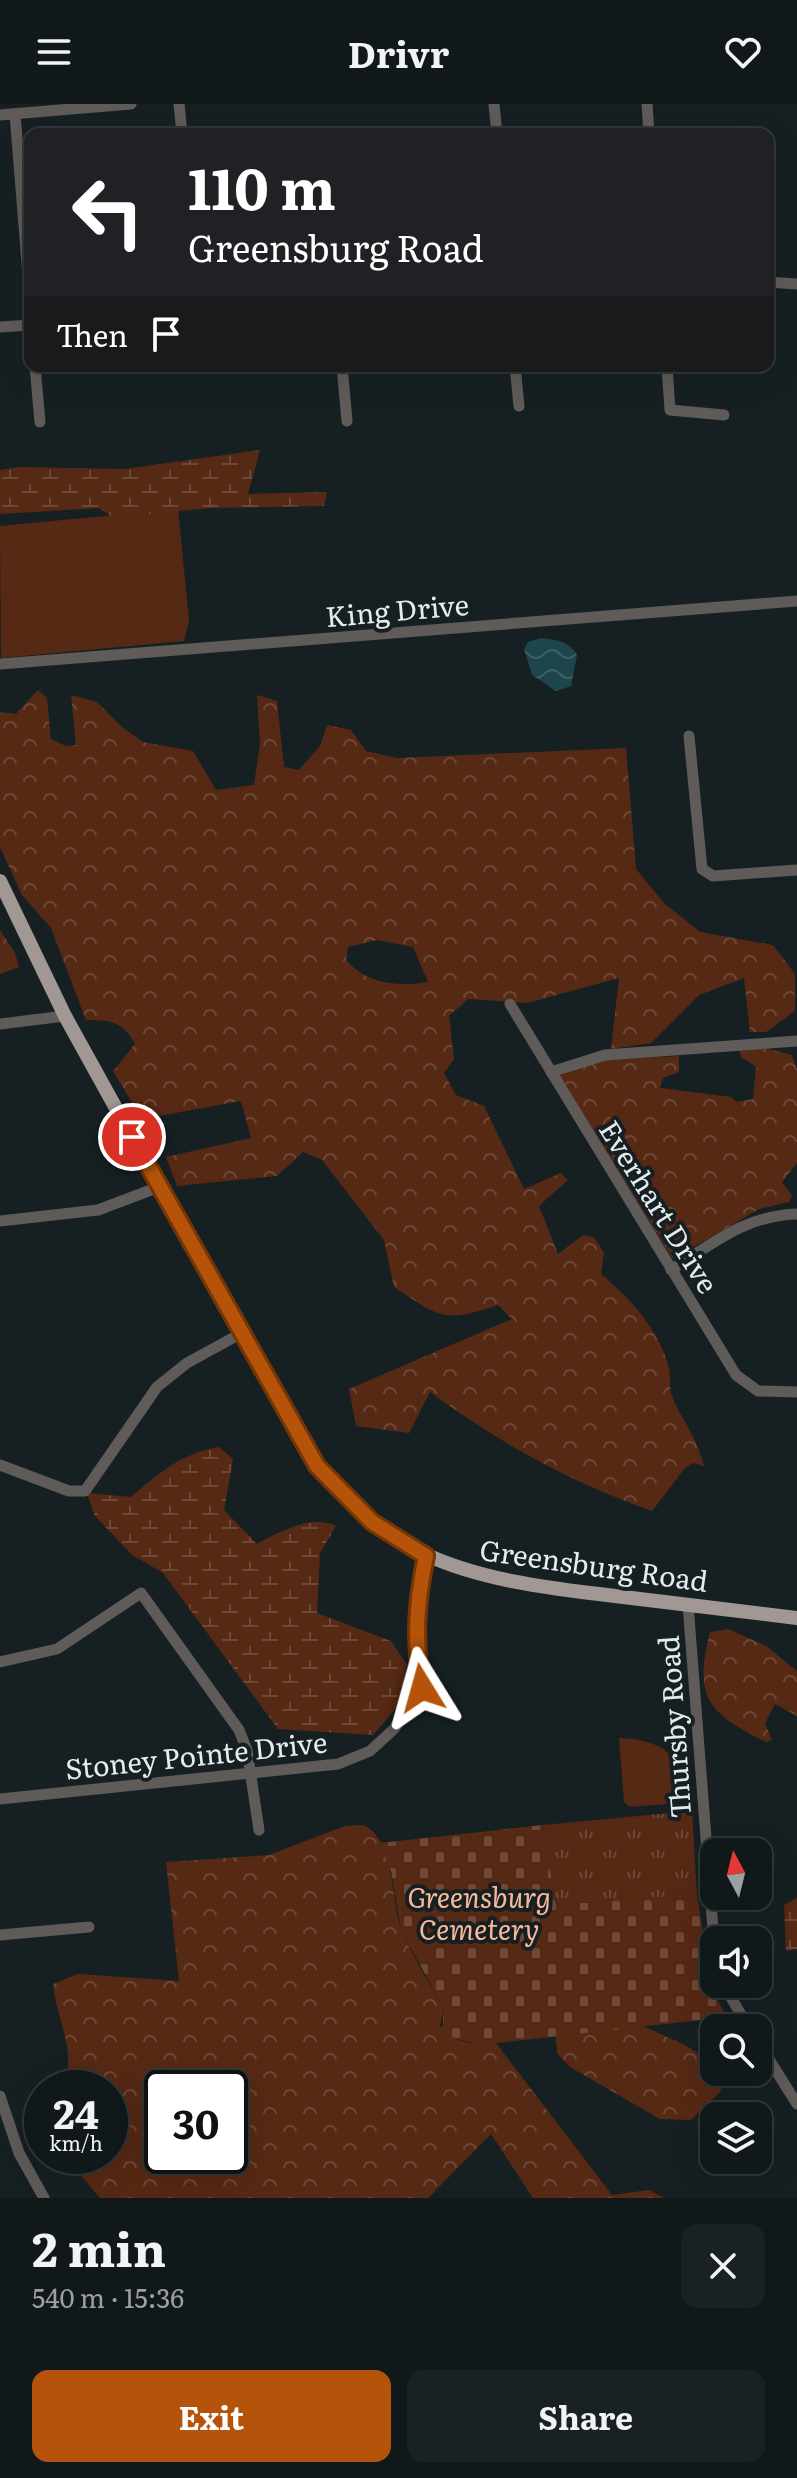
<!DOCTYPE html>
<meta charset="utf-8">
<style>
:root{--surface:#10181a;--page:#192123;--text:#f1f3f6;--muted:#9ca0a2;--line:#303739;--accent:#b45309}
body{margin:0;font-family:Literata,serif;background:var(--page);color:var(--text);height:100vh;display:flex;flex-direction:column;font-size:30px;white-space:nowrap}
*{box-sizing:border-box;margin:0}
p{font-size:26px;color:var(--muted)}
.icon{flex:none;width:44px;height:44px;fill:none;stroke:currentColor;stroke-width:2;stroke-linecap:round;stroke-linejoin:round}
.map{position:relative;height:2094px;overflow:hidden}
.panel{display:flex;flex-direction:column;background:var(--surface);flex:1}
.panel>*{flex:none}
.hud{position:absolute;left:24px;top:24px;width:750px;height:244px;border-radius:16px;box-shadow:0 8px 32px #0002,0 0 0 2px var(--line);background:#202124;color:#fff;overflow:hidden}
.needle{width:52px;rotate:353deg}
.buttons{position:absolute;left:700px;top:1734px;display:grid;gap:16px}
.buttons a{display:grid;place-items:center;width:72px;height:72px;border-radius:16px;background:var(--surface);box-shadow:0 8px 32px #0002,0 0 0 2px var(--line);font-size:40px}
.speed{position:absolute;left:24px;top:1966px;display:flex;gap:16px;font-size:40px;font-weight:700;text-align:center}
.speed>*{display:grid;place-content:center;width:104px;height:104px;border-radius:50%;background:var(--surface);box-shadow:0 8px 32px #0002,0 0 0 2px var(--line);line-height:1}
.speed small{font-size:20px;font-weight:400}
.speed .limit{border:4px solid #111;border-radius:12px;background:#fff;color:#111}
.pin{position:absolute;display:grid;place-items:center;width:68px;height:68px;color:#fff;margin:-34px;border:4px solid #fff;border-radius:50%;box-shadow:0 2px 8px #0007}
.me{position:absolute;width:88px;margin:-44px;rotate:352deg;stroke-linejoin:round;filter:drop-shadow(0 0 6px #0008)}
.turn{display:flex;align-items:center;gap:28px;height:168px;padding:0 32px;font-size:36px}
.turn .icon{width:104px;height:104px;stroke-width:2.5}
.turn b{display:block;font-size:56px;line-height:68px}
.then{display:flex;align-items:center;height:76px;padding:0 32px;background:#0003;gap:16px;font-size:30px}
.round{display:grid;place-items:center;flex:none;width:84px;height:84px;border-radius:16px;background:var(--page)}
.headline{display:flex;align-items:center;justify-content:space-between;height:136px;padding:0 32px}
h1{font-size:48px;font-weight:700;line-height:60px}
.cta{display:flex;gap:16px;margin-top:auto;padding:16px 32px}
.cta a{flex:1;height:92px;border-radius:16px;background:var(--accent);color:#fff;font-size:32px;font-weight:700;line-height:92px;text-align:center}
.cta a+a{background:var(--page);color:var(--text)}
header{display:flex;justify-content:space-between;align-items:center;height:104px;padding:0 32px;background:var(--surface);font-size:36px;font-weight:700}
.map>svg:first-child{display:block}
</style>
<header><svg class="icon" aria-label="menu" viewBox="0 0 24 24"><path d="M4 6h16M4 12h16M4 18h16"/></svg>Drivr<svg class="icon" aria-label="heart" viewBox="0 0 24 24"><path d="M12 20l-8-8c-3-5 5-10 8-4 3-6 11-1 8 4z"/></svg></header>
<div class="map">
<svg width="797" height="2094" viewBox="0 0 797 2094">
<defs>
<pattern id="forest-crowns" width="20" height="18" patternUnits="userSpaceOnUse" patternTransform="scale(2)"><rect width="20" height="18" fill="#562914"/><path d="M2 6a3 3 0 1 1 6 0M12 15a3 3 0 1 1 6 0" fill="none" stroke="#6e4836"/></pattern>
<pattern id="wetland-marsh" width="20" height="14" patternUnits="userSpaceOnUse" patternTransform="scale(2)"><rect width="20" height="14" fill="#562914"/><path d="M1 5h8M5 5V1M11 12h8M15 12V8" fill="none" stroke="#6e4836"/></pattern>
<pattern id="cemetery-stones" width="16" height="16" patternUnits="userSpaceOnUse" patternTransform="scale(2)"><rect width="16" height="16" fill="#562914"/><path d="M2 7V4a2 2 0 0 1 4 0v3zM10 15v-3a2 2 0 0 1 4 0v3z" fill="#6e4836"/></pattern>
<pattern id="park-tufts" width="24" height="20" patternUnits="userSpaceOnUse" patternTransform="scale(2)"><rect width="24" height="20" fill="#562914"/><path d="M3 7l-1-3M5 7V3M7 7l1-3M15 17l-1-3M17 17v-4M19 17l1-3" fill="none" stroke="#6e4836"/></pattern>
<pattern id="water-waves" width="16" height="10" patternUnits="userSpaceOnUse" patternTransform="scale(2)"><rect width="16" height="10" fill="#1d454c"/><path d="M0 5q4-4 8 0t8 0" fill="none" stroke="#3e6066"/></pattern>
</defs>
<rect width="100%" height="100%" fill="#162023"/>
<g fill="#562914">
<polygon points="178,405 189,516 184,537 1,554 0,422"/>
<path d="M619 1634C666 1636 682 1653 689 1698L630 1703 624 1698Z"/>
</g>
<g fill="url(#forest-crowns)" fill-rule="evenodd">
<path d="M38 586 47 594 51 635 65 642 76 641 71 591 97 598 123 624 143 638 193 647 216 686 254 681 260 640 257 591 277 597 284 663 299 666 320 642 327 621 351 626 366 647 397 654 626 644 636 765 664 799 700 828 773 841 795 870V907L766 928H750L744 874 699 891 651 939 611 945 619 874 527 899 468 895 449 912 454 955 444 969 456 991 484 1002 524 1085 561 1069 568 1076 539 1102 558 1150 583 1131 594 1133 604 1149 601 1170C631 1195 659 1226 669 1264 671 1272 669 1281 671 1289 680 1315 696 1330 704 1362L693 1359 685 1364 652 1407C568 1377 503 1341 430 1288L409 1329 356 1322 349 1285 512 1215 498 1201C444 1219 441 1214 394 1183L384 1136 322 1056 303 1048 277 1072 177 1082 166 1053 251 1034 241 997 142 1015 113 967 135 940C123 917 110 916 86 916L51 824 22 791 0 743V608L16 610ZM377 836 413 843 428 878C398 883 367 880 346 856L348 843Z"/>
<polygon points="0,826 15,849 19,863 0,870"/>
<polygon points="766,944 792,951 797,966 797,1059 782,1078 792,1092 789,1098 759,1105 673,1155 558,972 602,956 679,952 679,968 663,974 660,984 731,993 737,998 753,995 756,962 742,954 739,946"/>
<path d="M728 1525 766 1542 797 1567V1612L775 1600 765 1619 772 1636 766 1638C709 1609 693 1595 710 1528Z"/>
<path d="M364 1721C398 1740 389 1797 403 1829 414 1855 430 1880 444 1905L440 1921C456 1940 473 1941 496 1939L612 2091 649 2086 664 2094H533L491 2030 428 2094H100L64 2052H110V1984H62C79 1951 56 1914 53 1880L78 1870 179 1877 166 1758 269 1751 345 1722ZM162 1984H230V2052H162Z"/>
<polygon points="643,1922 685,1941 714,1960 714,1968 726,1968 720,1988 691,2016 660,2015 570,1963 557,1949 556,1932"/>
</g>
<g fill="url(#wetland-marsh)">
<polygon points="260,346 248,390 327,388 324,402 211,404 113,413 98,404 0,410 0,366 20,363 125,365"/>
<path d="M219 1343 233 1355 224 1406 257 1440C279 1428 312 1410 336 1422L320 1449 317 1509 391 1537 407 1561 399 1601 373 1631 278 1625 163 1469 132 1451 95 1412 87 1389 131 1393C159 1369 182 1349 219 1343Z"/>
<polygon points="797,1794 797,1845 786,1847 784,1801"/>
</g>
<polygon fill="url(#cemetery-stones)" points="543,1721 556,1801 697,1790 711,1884 727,1913 479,1941 442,1930 444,1905 401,1826 391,1767 380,1739"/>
<polygon fill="url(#park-tufts)" points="692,1707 697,1790 556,1801 543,1721"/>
<path fill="url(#water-waves)" d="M541 534C557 536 569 537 577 551L571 582 556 587 532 571 524 545 528 538Z"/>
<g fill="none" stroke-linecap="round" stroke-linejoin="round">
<g stroke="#5f5b59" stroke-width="11">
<polyline points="179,0 182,30"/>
<polyline points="494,0 497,30"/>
<polyline points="647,0 649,30"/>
<polyline points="15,10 30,196"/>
<polyline points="0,11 131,0"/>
<polyline points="768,178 797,180"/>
<polyline points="0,223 30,221"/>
<polyline points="35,262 40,318"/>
<polyline points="342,262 347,317"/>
<polyline points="515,262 519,302"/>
<polyline points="667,262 670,306 724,311"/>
<polyline points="0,560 797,497"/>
<polyline points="689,632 702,765 713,772 797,766"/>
<polyline points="510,900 736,1271 758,1287 797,1288"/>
<polyline points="0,920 65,912"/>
<polyline points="551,968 605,951 797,937"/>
<polyline points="0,1117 98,1106 159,1083"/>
<path d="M671 1166C715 1138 744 1112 797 1110"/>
<polyline points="0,1361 69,1387 85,1387 157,1283 187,1259 240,1230"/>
<polyline points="688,1500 714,1838"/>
<polyline points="0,1558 57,1545 141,1489 239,1626 247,1646 259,1726"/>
<path d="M0 1695 338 1660 370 1647 394 1625 422 1584C414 1535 415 1500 426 1452"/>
<polyline points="0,1831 89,1823"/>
<polyline points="723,1880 749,1924"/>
<polyline points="758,1938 797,2000"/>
<polyline points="0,1992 19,2049 44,2094"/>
</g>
<path stroke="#a19793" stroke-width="14" d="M0 777 65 912 289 1317C370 1457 465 1475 615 1492 676 1499 736 1507 797 1514"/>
</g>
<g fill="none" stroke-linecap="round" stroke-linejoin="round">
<g stroke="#753606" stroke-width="20">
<path id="route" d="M132 1033 317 1362 372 1418 426 1452C416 1500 414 1535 422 1584"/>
</g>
<use href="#route" stroke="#b45309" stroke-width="14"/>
</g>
<g text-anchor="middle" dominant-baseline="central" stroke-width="8" stroke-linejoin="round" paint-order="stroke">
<g font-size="28" fill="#e5ecee" stroke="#162023">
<text transform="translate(397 505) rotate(-5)">King Drive</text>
<text transform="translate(660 1102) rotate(58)">Everhart Drive</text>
<text transform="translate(594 1460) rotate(8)">Greensburg Road</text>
<text transform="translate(673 1623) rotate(-94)">Thursby Road</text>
<text transform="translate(196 1650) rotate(-6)">Stoney Pointe Drive</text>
</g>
<g font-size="28" font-style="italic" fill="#f9b79a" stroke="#162023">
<text x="479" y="1792">Greensburg<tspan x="479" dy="32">Cemetery</tspan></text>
</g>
</g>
</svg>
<div class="buttons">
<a><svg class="needle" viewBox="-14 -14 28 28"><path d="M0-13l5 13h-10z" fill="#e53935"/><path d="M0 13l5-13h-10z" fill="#9ca0a2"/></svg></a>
<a><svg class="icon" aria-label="sound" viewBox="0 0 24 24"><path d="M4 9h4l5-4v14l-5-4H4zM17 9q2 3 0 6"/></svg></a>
<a><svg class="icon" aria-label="search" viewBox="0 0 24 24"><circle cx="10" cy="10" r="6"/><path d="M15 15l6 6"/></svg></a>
<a><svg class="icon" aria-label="layers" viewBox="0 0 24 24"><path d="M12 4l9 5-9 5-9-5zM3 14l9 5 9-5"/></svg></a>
</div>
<div class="speed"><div>24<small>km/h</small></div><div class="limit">30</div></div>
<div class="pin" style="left:132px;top:1033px;background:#d93025"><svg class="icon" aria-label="arrive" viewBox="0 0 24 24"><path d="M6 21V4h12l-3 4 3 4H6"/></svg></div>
<svg class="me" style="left:422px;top:1584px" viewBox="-20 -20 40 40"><path d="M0-17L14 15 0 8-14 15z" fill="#b45309" stroke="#fff" stroke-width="4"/></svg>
<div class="hud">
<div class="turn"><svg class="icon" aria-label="left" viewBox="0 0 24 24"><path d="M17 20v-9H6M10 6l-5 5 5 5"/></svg><div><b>110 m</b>Greensburg Road</div></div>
<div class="then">Then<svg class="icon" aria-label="arrive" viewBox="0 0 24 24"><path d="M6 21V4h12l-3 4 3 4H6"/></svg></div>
</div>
</div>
<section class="panel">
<div class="headline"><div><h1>2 min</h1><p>540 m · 15:36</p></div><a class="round"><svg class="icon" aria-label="close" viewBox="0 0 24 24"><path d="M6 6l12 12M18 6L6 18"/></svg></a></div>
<div class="cta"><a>Exit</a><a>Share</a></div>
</section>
